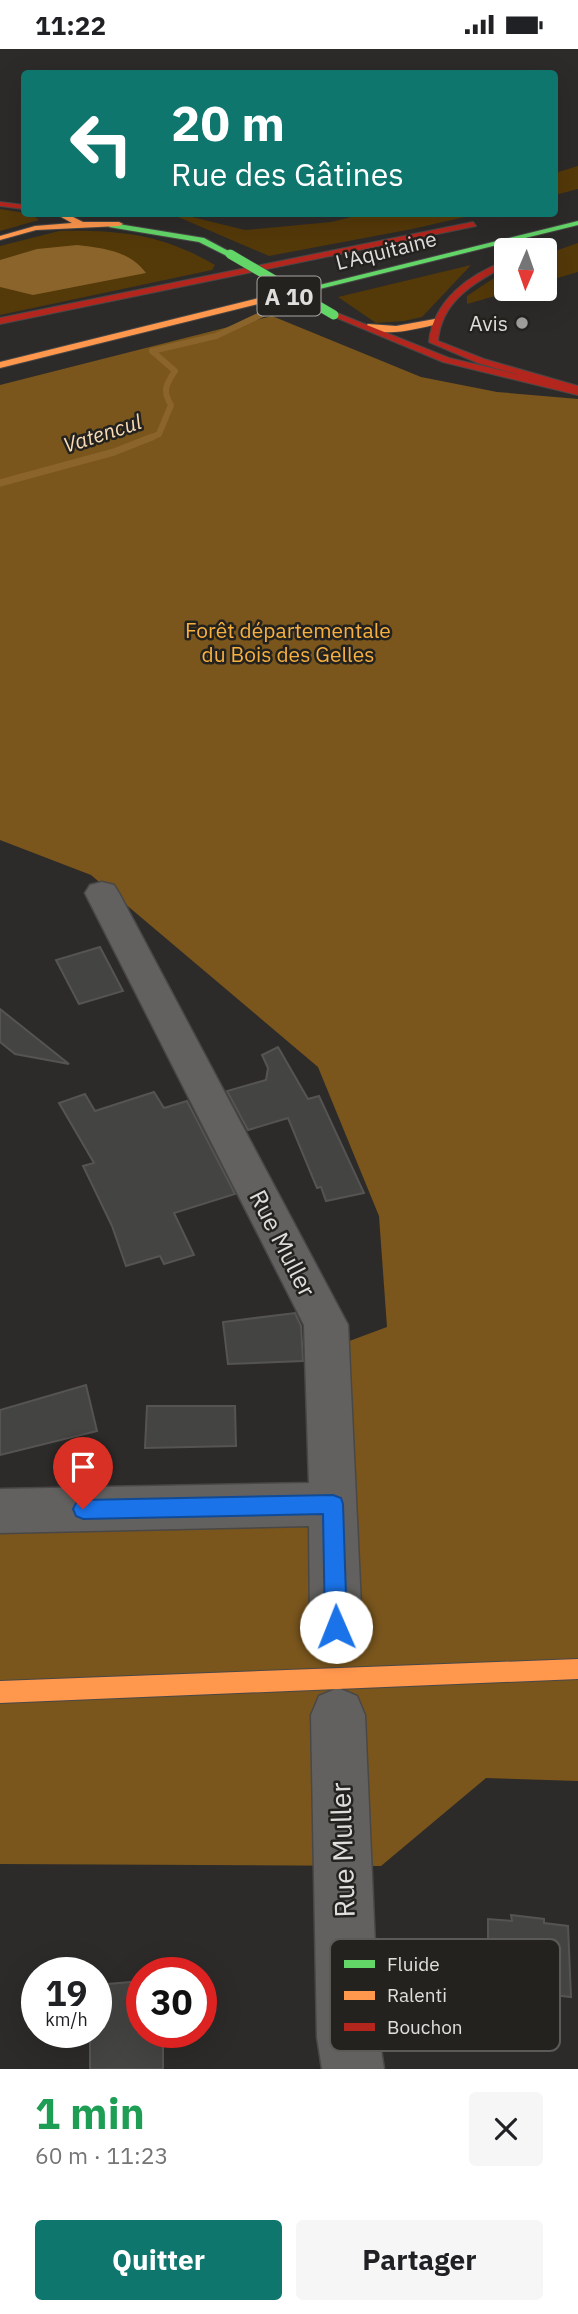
<!DOCTYPE html>
<html lang="fr">
<meta charset="utf-8">
<style>
:root{--surface:#fff;--page:#f6f6f6;--text:#202124;--muted:#757577;--accent:#0f766e}
body{margin:0;font-family:"IBM Plex Sans",sans-serif;background:var(--page);color:var(--text);height:100vh;display:flex;flex-direction:column;font-size:26px;white-space:nowrap}
*{box-sizing:border-box;margin:0}
p{font-size:23px;color:var(--muted)}
.icon{flex:none;width:38px;height:38px;fill:none;stroke:currentColor;stroke-width:2;stroke-linecap:round;stroke-linejoin:round}
.map{position:relative;height:2020px;overflow:hidden}
.drawer{display:flex;flex-direction:column;background:var(--surface);flex:1}
.drawer>*{flex:none}
.top-card{position:absolute;left:21px;top:21px;width:537px;height:147px;border-radius:7px;box-shadow:0 7px 28px #0002;background:#0f766e;color:#fff;overflow:hidden}
.needle{width:46px;rotate:182deg}
.buttons{position:absolute;left:494px;top:189px;display:grid;gap:14px}
.buttons a{display:grid;place-items:center;width:63px;height:63px;border-radius:7px;background:var(--surface);box-shadow:0 7px 28px #0002;font-size:35px}
.speed{position:absolute;left:21px;top:1908px;display:flex;gap:14px;font-size:35px;font-weight:700;text-align:center}
.speed>*{display:grid;place-content:center;width:91px;height:91px;border-radius:50%;background:var(--surface);box-shadow:0 7px 28px #0002;line-height:1}
.speed small{font-size:18px;font-weight:400}
.speed .limit{border:10px solid #d22;background:#fff;color:#111}
.pin{position:absolute;display:grid;place-items:center;width:60px;height:60px;color:#fff;margin:-72px -30px;border-radius:50% 50% 50% 0;rotate:-45deg;box-shadow:0 0 7px #0007}
.pin .icon{rotate:45deg}
.me{position:absolute;width:77px;margin:-38px;rotate:359deg;stroke-linejoin:round;filter:drop-shadow(0 0 5px #0008)}
.turn{display:flex;align-items:center;gap:24px;height:147px;padding:0 35px;font-size:32px}
.turn .icon{width:91px;height:91px;stroke-width:2.5}
.turn b{display:block;font-size:49px;line-height:60px}
.round{display:grid;place-items:center;flex:none;width:74px;height:74px;border-radius:7px;background:var(--page)}
.summary{display:flex;align-items:center;justify-content:space-between;height:119px;padding:0 35px}
h1{font-size:42px;font-weight:800;line-height:52px;color:#1e9e55}
.action{display:flex;gap:14px;margin-top:auto;padding:14px 35px}
.action a{flex:1;height:80px;border-radius:7px;background:var(--accent);color:#fff;font-size:28px;font-weight:800;line-height:80px;text-align:center}
.action a+a{background:var(--page);color:var(--text)}
.status{display:flex;justify-content:space-between;align-items:center;height:49px;padding:0 35px;background:var(--surface);direction:ltr}
.status svg{height:19px;fill:currentColor}
.map>svg:first-child{display:block}
</style>
<div class="status"><b>11:22</b><svg viewBox="0 0 49 12"><path d="M0 12V9h3v3zM5 12V6h3v6zM10 12V3h3v9zM15 12V0h3v12zM26 1h20v11H26zM47 4h2v5h-2z"/></svg></div>
<div class="map">
<svg width="578" height="2020" viewBox="0 0 578 2020">
<rect width="100%" height="100%" fill="#2d2b29"/>
<g fill="#543909">
<polygon points="578,117 578,140 555,146 555,124"/>
<polygon points="0,160 31,165 39,171 0,182"/>
<polygon points="180,165 245,181 331,173 364,165 478,165 412,180 269,207 176,167"/>
<path d="M59 182C119 181 162 185 215 216L212 221 0 266V197Z"/>
<polygon points="578,194 578,223 544,233 544,206"/>
<polygon points="471,216 422,268 404,272 376,274 338,248"/>
<polygon points="506,221 506,240 520,240 467,255 467,247"/>
</g>
<polygon fill="#7a561d" points="272,267 421,328 497,343 578,350 578,1732 486,1729 381,1817 0,1815 0,1482 343,1470 344,1294 387,1278 379,1167 318,1018 91,826 0,791 0,336"/>
<path fill="#8b642b" d="M77 196C103 199 130 202 146 224L33 246 0 238V211L37 200Z"/>
<g fill="none" stroke-linecap="round" stroke-linejoin="round">
<g stroke="#8b642b" stroke-width="6">
<polyline points="152,302 216,287 269,262"/>
<path d="M148 390 159 385 171 356C162 342 166 335 175 322L152 302"/>
</g>
<polyline stroke="#8b642b" stroke-width="7" points="0,434 114,403 152,388"/>
</g>
<g fill="#444442" stroke="#555452" stroke-width="2">
<polygon points="100,898 123,942 79,955 56,911"/>
<polygon points="0,960 69,1015 15,1005 0,993"/>
<polygon points="278,998 308,1050 319,1047 364,1144 326,1152 321,1138 317,1139 288,1069 248,1081 227,1042 266,1031 268,1019 262,1006"/>
<polygon points="154,1043 164,1059 187,1052 235,1145 174,1164 194,1206 164,1215 160,1207 126,1217 112,1177 83,1117 94,1114 59,1054 85,1045 95,1062"/>
<polygon points="295,1264 301,1277 303,1312 228,1315 223,1273"/>
<polygon points="86,1336 97,1382 0,1406 0,1361"/>
<polygon points="147,1357 235,1357 236,1397 145,1399"/>
<polygon points="511,1866 544,1870 544,1874 568,1877 571,1948 476,1937 477,1955 413,1956 410,1902 488,1905 488,1870 512,1872"/>
<polygon points="142,1932 142,1983 163,1983 163,2020 90,2020 90,1983 96,1983 96,1936"/>
</g>
<g fill="none" stroke-linecap="round" stroke-linejoin="round">
<g stroke="#494847" stroke-width="3">
<g id="street">
<polygon points="102,833 114,836 119,844 348,1276 362,1578 354,1595 336,1603 318,1595 310,1578 309,1477 0,1484 0,1440 309,1434 304,1276 85,844 90,836"/>
<polygon points="338,1639 357,1647 365,1666 379,1988 384,2020 322,2020 317,1988 311,1666 319,1647"/>
</g>
</g>
<g stroke="#494847" stroke-width="2">
<g id="fast">
<polygon points="578,172 578,176 267,253 263,250"/>
<polygon points="112,174 204,189 234,205 227,207 199,193 109,178"/>
</g>
</g>
<g stroke="#494847" stroke-width="2">
<g id="slow">
<polygon points="54,164 65,164 83,173 119,173 123,175 119,177 36,181 0,191 0,187 35,177 72,174"/>
<polygon points="267,247 271,250 270,252 0,319 0,313"/>
<path d="M435 270 439 273 438 275C416 280 384 289 364 278L368 275 396 277Z"/>
<polygon points="578,1610 578,1630 0,1654 0,1632"/>
</g>
</g>
<g stroke="#494847" stroke-width="2">
<g id="jam">
<polygon points="0,153 24,156 24,160 0,157"/>
<polygon points="473,173 476,177 0,275 0,269"/>
<path d="M506 212V217C474 233 441 253 438 292L484 310 578 337V346L443 313 330 266 337 264 449 309 520 326 478 314 429 293C433 252 469 225 506 212Z"/>
</g>
</g>
<use href="#street" fill="#62615f" fill-rule="evenodd"/>
<use href="#fast" fill="#63d668" fill-rule="evenodd"/>
<use href="#slow" fill="#ff974d" fill-rule="evenodd"/>
<use href="#jam" fill="#b3261e" fill-rule="evenodd"/>
<g stroke="#494847" stroke-width="10" stroke-linecap="butt">
<polyline id="fast-bridge" points="230,205 334,266"/>
</g>
<use href="#fast-bridge" stroke="#63d668" stroke-width="9"/>
</g>
<polygon fill="#1a73e8" stroke="#114b97" stroke-width="2" points="333,1446 341,1449 343,1455 347,1578 343,1585 336,1588 328,1585 325,1578 323,1465 83,1470 76,1467 73,1460 76,1454 83,1451"/>
<circle fill="#a19f9d" stroke="#24221f" stroke-width="2.5" cx="522" cy="274" r="7"/>
<g text-anchor="middle" dominant-baseline="central" stroke-width="5" stroke-linejoin="round" paint-order="stroke">
<g font-size="21" fill="#e0dedc" stroke="#24221f">
<text transform="translate(386 201) rotate(-14)">L'Aquitaine</text>
</g>
<g font-size="21" fill="#e0dedc" stroke="#24221f" text-anchor="end">
<text x="508" y="274">Avis</text>
</g>
<g font-size="21" font-style="italic" fill="#f9dcb6" stroke="#24221f">
<text transform="translate(102 384) rotate(-18)">Vatencul</text>
</g>
<g font-size="21" fill="#f8b03e" stroke="#24221f">
<text x="288" y="581">Forêt départementale<tspan x="288" dy="24">du Bois des Gelles</tspan></text>
</g>
<rect fill="#24221f" stroke="#a8a6a3" stroke-width="2" x="257.5" y="227.5" width="63" height="39" rx="5"/>
<g font-size="23" font-weight="bold" fill="#e0dedc">
<text x="289" y="247">A 10</text>
</g>
<g font-size="24" fill="#e0dedc" stroke="#24221f">
<text transform="translate(283 1194) rotate(63)">Rue Muller</text>
</g>
<g font-size="28" fill="#e0dedc" stroke="#24221f">
<text transform="translate(342 1801) rotate(-92)">Rue Muller</text>
</g>
</g>
<rect x="330" y="1890" width="230" height="112" rx="10" fill="#24221f" stroke="#5c5a58" stroke-width="2"/>
<rect x="344" y="1911" width="31" height="8" fill="#63d668"/>
<rect x="344" y="1942" width="31" height="9" fill="#ff974d"/>
<rect x="344" y="1974" width="31" height="8" fill="#b3261e"/>
<g font-size="19" fill="#e0dedc">
<text x="387" y="1922">Fluide</text>
<text x="387" y="1953">Ralenti</text>
<text x="387" y="1985">Bouchon</text>
</g>
</svg>
<div class="buttons">
<a><svg class="needle" viewBox="-14 -14 28 28"><path d="M0-13l5 13h-10z" fill="#e53935"/><path d="M0 13l5-13h-10z" fill="#757577"/></svg></a>
</div>
<div class="speed"><div>19<small>km/h</small></div><div class="limit">30</div></div>
<div class="pin" style="left:83px;top:1460px;background:#d93025"><svg class="icon" aria-label="arrive" viewBox="0 0 24 24"><path d="M6 21V4h12l-3 4 3 4H6"/></svg></div>
<svg class="me" style="left:336px;top:1578px" viewBox="-20 -20 40 40"><circle r="19" fill="#fff"/><path d="M0-13L10 11 0 6-10 11z" fill="#1a73e8"/></svg>
<div class="top-card">
<div class="turn"><svg class="icon" aria-label="left" viewBox="0 0 24 24"><path d="M17 20v-9H6M10 6l-5 5 5 5"/></svg><div><b>20 m</b>Rue des Gâtines</div></div>
</div>
</div>
<section class="drawer">
<div class="summary"><div><h1>1 min</h1><p>60 m · 11:23</p></div><a class="round"><svg class="icon" aria-label="close" viewBox="0 0 24 24"><path d="M6 6l12 12M18 6L6 18"/></svg></a></div>
<div class="action"><a>Quitter</a><a>Partager</a></div>
</section>
